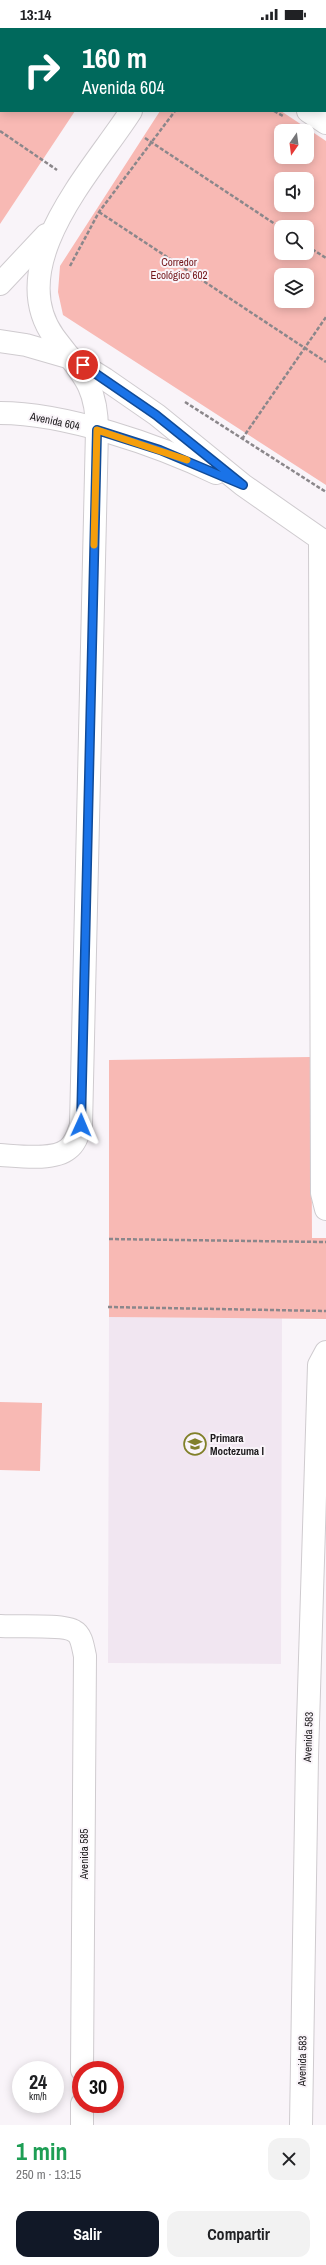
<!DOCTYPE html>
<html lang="es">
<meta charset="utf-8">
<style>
:root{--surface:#fff;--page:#f2f2f2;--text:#202124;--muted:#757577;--accent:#111827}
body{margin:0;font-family:"Archivo Narrow",sans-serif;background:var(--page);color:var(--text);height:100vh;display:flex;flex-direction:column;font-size:15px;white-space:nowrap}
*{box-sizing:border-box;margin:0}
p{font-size:13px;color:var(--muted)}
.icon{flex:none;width:22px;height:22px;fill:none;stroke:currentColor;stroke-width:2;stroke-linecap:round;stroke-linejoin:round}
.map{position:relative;height:2097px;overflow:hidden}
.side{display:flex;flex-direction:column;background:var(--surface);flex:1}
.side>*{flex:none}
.guide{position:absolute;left:0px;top:0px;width:326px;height:84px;box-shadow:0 2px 10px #0003;background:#00695c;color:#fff;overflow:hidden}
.needle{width:26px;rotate:194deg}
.tools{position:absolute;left:274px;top:96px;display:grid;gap:8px}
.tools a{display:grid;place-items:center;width:40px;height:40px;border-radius:8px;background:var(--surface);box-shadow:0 2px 10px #0003;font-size:20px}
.speed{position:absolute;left:12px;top:2033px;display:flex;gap:8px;font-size:20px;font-weight:700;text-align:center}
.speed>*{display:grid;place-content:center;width:52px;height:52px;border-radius:50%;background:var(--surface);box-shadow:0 2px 10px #0003;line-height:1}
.speed small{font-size:10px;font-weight:400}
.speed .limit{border:6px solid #d22;background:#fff;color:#111}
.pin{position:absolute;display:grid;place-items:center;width:34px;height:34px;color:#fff;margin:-17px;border:2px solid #fff;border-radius:50%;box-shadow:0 1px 4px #0007}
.me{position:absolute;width:44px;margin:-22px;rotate:1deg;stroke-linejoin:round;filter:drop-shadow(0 0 3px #0008)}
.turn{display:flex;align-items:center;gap:14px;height:84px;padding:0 16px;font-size:18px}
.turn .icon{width:52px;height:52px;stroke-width:2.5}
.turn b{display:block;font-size:28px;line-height:34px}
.round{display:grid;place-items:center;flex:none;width:42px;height:42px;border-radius:12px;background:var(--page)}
.summary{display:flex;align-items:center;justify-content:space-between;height:68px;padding:0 16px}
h1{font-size:24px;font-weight:700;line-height:30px;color:#1e9e55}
.primary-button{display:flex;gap:8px;margin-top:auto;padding:8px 16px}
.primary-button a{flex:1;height:46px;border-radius:12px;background:var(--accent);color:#fff;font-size:16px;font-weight:700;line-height:46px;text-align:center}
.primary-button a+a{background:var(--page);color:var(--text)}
.status{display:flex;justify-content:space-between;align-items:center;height:28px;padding:0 20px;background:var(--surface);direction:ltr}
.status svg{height:11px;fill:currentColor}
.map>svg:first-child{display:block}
</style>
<div class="status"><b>13:14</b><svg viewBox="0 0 49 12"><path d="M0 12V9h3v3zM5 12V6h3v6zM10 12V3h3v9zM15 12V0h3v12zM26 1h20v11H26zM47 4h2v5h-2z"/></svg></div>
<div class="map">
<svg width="326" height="2097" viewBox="0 0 326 2097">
<rect width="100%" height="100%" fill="#f9f4f9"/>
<polygon fill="#f1e6f1" points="109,1289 282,1290 281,1636 108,1635"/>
<g fill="#f8b9b4" fill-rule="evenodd">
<polygon points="0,0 109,0 1,1 1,83 75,83 0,196"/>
<path d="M160 83H281L326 113V457L63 287 58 264 60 238ZM281 103H307V129H281ZM281 151H307V177H281ZM281 199H307V225H281ZM281 247H307V273H281Z"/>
<polygon points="311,1029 312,1210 326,1210 326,1291 109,1289 109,1032"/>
<polygon points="0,1374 42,1375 40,1443 0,1442"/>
</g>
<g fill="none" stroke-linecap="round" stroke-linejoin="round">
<g stroke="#cfcbcf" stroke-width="24">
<g id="minor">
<polyline points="320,511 322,1165 326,1181"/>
<path d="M0 1127C18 1128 54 1133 68 1121 76 1115 78 1106 81 1097L97 402"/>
<path d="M0 1598C14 1599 64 1596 74 1603 82 1607 83 1620 85 1628L82 2042"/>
<polyline points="82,2097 82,2076"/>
<polyline points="301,2097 307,1728 319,1337 326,1324"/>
</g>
</g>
<g stroke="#cfcbcf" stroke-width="24">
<g id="tertiary">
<polyline points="144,0 144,1"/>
<polyline points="325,15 326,15"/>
<polyline points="0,256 46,207"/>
<polyline points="0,313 26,317 71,330 105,351 157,387 243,457 326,515"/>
<path d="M0 385C65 385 158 417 216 445"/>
<path d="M97 402C97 355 80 344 54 309 2 236 94 141 131 83"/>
</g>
</g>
<g stroke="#cfcbcf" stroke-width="24">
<g id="primary">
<polyline points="319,0 320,1"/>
<polyline points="308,83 326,95"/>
</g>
</g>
<g stroke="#8b878b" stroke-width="2.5" stroke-dasharray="4 2" stroke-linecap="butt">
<polyline points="274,83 283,88"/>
<polyline points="0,103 57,142"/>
<polyline points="145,110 281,200"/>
<polyline points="99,184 326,334"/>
<polyline points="307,218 326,230"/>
<polyline points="70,238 99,184 175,83"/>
<polyline points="185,374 326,464"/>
<polyline points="242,411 326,289"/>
<polyline points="109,1211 326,1214"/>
<polyline points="108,1279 326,1283"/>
</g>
<use href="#minor" stroke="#fff" stroke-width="22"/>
<use href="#tertiary" stroke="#fff" stroke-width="22"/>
<use href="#primary" stroke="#fff" stroke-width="22"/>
</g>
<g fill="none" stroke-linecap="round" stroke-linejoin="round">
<g stroke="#114b97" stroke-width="10">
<polyline id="route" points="81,1097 97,402 160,422 243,457 156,387 83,337"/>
</g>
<use href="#route" stroke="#1a73e8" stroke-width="7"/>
<polyline stroke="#f59e0b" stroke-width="7" points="94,517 97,402 187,432"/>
</g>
<defs>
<g id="school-ring" transform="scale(1.15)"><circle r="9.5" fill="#f9f4f9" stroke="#818029" stroke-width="1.5"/><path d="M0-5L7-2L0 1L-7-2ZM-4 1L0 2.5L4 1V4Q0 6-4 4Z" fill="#818029"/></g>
</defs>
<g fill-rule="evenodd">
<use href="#school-ring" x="195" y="1416"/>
</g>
<g text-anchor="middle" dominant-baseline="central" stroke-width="4" stroke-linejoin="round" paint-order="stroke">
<g font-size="11" fill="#73171b" stroke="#f9f4f9">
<text x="179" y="234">Corredor<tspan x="179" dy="13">Ecológico 602</tspan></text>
</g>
<g font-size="11" fill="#1b191b" stroke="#f9f4f9">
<text transform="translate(55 393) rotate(12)">Avenida 604</text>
<text transform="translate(308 1709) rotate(-88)">Avenida 583</text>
<text transform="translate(84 1826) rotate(-90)">Avenida 585</text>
<text transform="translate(302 2033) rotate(-89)">Avenida 583</text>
</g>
<g font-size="11" font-weight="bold" fill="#1b191b" stroke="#f9f4f9" text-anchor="start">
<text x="210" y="1410">Primara<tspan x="210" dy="13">Moctezuma I</tspan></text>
</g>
</g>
</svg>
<div class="tools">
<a><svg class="needle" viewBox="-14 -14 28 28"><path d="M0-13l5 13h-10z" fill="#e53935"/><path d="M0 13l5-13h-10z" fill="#757577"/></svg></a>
<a><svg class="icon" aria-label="sound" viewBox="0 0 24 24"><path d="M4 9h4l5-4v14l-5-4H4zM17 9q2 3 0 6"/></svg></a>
<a><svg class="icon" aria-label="search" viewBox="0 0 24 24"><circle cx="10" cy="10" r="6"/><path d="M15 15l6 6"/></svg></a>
<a><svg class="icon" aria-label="layers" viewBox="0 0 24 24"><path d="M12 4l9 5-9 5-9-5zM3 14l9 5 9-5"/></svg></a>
</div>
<div class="speed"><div>24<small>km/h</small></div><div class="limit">30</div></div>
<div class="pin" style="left:83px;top:337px;background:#d93025"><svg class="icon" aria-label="arrive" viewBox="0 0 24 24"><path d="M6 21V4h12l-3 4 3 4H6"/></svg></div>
<svg class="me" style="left:81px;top:1097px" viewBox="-20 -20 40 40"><path d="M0-17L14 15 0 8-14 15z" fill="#1a73e8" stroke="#fff" stroke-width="4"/></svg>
<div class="guide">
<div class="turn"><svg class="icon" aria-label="right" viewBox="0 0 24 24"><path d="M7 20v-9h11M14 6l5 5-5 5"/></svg><div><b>160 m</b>Avenida 604</div></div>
</div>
</div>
<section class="side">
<div class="summary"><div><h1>1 min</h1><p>250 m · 13:15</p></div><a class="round"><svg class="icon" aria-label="close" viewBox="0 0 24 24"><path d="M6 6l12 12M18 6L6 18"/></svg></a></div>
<div class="primary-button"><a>Salir</a><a>Compartir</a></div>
</section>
